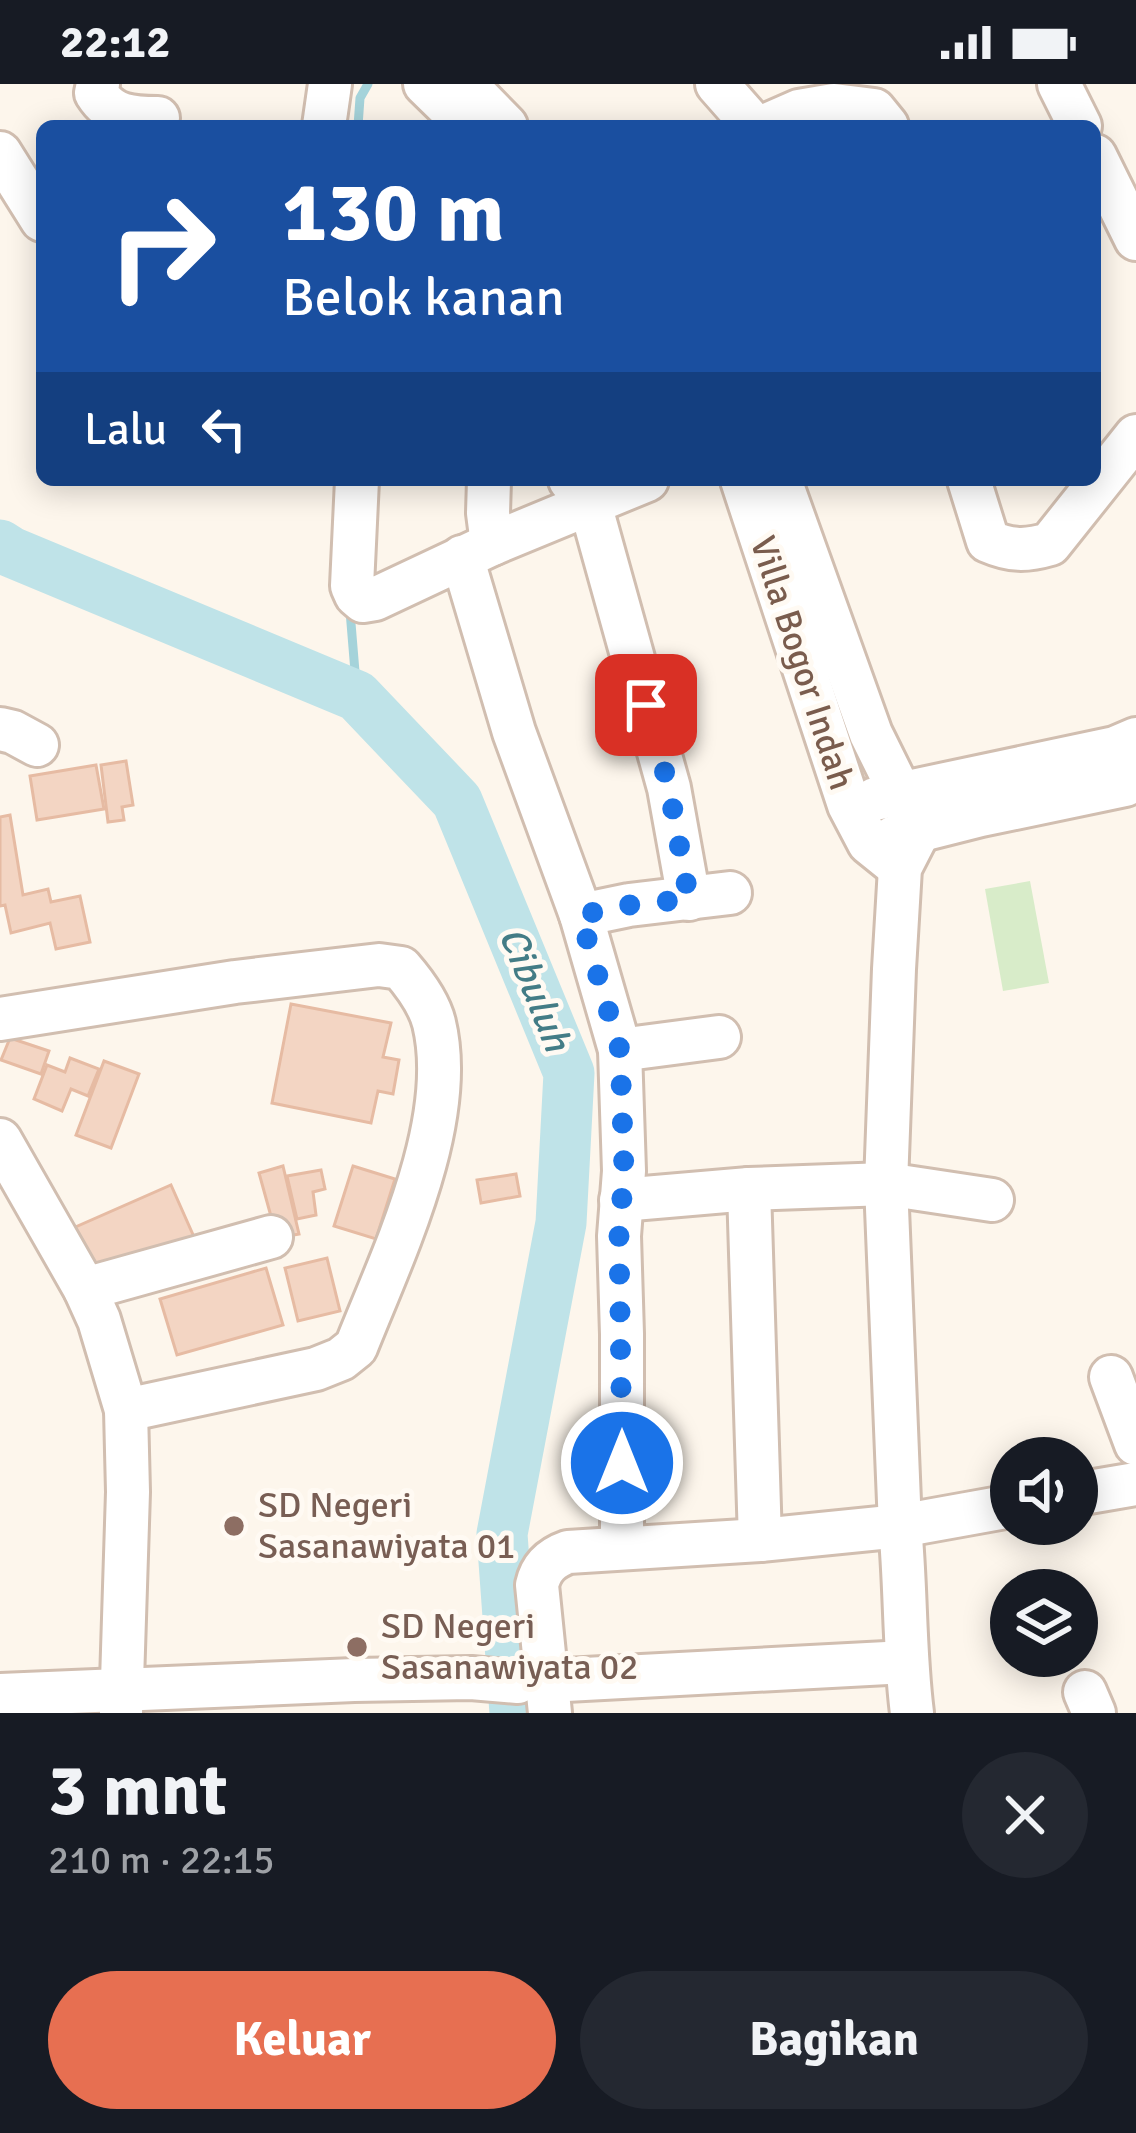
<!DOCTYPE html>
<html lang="id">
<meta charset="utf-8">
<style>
:root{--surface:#171b24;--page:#242831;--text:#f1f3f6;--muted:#9ea1a6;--accent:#e76f51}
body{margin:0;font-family:Signika,sans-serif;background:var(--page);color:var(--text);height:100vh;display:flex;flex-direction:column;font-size:45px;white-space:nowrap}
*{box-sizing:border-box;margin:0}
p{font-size:39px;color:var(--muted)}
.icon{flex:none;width:66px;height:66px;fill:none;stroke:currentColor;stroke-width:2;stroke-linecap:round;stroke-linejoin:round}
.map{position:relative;height:1629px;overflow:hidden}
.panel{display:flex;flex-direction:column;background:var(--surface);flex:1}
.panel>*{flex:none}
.hud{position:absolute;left:36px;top:36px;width:1065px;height:366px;border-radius:18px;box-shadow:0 6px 30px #0003;background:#1a4fa0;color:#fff;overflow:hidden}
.buttons{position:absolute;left:990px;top:1353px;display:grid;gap:24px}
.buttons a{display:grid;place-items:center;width:108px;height:108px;border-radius:50%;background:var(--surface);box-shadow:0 6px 30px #0003;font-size:60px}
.pin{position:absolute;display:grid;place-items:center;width:102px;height:102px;color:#fff;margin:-51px;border-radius:24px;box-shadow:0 6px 18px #0006}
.me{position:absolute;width:132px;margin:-66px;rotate:0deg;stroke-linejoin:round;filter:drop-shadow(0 0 9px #0008)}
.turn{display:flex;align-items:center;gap:42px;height:252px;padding:0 48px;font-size:54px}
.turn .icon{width:156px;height:156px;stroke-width:2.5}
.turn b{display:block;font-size:84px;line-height:102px}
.then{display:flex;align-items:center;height:114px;padding:0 48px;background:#0003;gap:24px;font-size:45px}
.round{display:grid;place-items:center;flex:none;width:126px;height:126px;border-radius:63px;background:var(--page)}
.overview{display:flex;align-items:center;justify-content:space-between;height:204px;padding:0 48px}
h1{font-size:72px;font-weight:800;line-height:90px}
.button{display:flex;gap:24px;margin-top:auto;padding:24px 48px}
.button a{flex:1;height:138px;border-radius:72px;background:var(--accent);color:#fff;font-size:48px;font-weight:800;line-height:138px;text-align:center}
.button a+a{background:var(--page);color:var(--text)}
.status{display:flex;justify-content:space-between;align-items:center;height:84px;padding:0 60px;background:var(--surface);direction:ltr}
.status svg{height:33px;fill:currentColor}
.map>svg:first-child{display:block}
</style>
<div class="status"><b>22:12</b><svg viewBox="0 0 49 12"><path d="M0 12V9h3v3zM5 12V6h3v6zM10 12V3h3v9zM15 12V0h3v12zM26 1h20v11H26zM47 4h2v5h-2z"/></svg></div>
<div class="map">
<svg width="1136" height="1629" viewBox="0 0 1136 1629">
<rect width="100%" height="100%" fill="#fdf6ec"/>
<polygon fill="#d8ecc9" points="1030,797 1049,899 1003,907 985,805"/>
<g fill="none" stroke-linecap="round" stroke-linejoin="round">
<g stroke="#a5d3da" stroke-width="9">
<polyline points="358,42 360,14 368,0"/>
<polyline points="350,527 357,612"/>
</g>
<polyline stroke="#bfe3e8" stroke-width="51" points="0,461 11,468 357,612 457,717 569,989 561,1139 502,1450 515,1629"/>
</g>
<g fill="#f3d5c3" stroke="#e6bba3" stroke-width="3">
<polygon points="126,677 133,721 122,723 124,736 108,738 101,681"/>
<polygon points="96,681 104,725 37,736 30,692"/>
<polygon points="10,731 23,811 48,805 51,818 80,812 90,858 56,865 50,839 11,849 5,821 0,822 0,733"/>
<polygon points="291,920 391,939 383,973 399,976 393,1010 378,1007 371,1039 272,1019"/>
<polygon points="10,954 49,967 41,990 1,976"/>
<polygon points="70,974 99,985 88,1012 71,1005 62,1027 34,1015 47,981 65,988"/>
<polygon points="104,977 139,990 111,1064 76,1051"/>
<polygon points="283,1082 299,1150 277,1154 259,1089"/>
<polygon points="353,1082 395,1095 376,1155 334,1142"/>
<polygon points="321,1086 325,1105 313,1108 316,1131 297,1135 287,1092"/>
<polygon points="516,1090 520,1112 481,1119 477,1096"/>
<polygon points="171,1101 194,1153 93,1197 71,1145"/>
<polygon points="327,1174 340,1227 298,1237 285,1184"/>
<polygon points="266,1184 283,1241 177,1271 160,1215"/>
</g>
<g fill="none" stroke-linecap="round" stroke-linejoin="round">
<g stroke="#d1beb0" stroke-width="48">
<g id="minor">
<path d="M98 0 96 9C111 33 132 34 158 34"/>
<polyline points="425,0 468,42"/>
<polyline points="465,0 506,42"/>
<polyline points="717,0 754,42"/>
<polyline points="1059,0 1080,42"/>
<polyline points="324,42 330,0"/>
<polyline points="765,42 799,27 834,21 874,26 887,42"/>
<polyline points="0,69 42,136"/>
<polyline points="1095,72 1136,155"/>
<polyline points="357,396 352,502 356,511 363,517 375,515 492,460 647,396"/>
<polyline points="489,396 488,429 492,460"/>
<polyline points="570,396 590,420 669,704 689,815"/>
<polyline points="742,396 849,721 869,759 900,784"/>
<path d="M780 396 871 650 919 747 900 784 894 885 886 1100 900 1442C906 1504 904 1567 912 1629"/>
<path d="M969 396 988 457C1011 467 1026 467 1050 460L1136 352"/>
<polyline points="462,473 514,648 581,831 620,966 624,1087 619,1152 622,1250 622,1464"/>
<polyline points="0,645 13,648 37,661"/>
<polyline points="875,715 1115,664 1136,655"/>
<polyline points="894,753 981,731 1125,701 1136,695"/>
<polyline points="581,831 629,821 730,809"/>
<path d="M0 935 235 898 379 881 401 884C414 899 429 919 434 939 458 1038 392 1172 356 1263L341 1275 316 1285 126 1326"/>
<polyline points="620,966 719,953"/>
<polyline points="0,1056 85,1205 99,1236 126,1326 128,1408 121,1629"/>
<polyline points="749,1105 760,1456"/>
<polyline points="621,1116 749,1105 886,1100 992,1116"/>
<polyline points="85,1205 271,1153"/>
<polyline points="1111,1293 1136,1360"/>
<polyline points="1077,1410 1136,1400"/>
<polyline points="547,1597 906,1578"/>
<polyline points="1085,1608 1094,1629"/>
<polyline points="0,1611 354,1596 471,1594 518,1598"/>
<path d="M550 1629 537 1501C541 1483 551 1474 568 1468L760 1456 900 1442 1011 1422"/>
</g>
</g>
<use href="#minor" stroke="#fff" stroke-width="42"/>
</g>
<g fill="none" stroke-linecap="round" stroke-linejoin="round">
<polyline stroke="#1a73e8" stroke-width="21" stroke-dasharray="0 37.8" points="622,1379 619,1152 624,1087 620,966 580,831 629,821 689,815 669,704 646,621"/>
</g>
<g fill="#8d6e63" stroke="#fffaf3" stroke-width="4.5">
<circle cx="234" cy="1442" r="12"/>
<circle cx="357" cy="1563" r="12"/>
</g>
<g text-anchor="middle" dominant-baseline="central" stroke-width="10" stroke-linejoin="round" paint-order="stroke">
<g font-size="36" fill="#7a5c4d" stroke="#fffaf3">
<text transform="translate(802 579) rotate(72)">Villa Bogor Indah</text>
</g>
<g font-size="36" fill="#785e54" stroke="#fffaf3" text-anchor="start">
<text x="258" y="1421">SD Negeri<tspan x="258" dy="41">Sasanawiyata 01</tspan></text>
<text x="381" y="1542">SD Negeri<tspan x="381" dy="41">Sasanawiyata 02</tspan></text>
</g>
<g font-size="39" font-style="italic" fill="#437c86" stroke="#fffaf3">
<text transform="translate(535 905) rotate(68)">Cibuluh</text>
</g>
</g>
</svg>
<div class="buttons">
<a><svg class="icon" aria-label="sound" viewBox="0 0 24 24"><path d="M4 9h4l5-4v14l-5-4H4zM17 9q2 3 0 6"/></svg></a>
<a><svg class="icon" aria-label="layers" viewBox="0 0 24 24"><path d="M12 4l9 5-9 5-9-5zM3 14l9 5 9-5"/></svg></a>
</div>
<div class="pin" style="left:646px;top:621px;background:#d93025"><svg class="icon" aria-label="arrive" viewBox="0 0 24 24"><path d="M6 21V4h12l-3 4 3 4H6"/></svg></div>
<svg class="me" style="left:622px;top:1379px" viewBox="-20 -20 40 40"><circle r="17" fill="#1a73e8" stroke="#fff" stroke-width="3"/><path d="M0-11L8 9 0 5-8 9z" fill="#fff"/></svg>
<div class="hud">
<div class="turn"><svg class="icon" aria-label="right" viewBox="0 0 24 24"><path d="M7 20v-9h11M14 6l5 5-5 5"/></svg><div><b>130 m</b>Belok kanan</div></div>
<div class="then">Lalu<svg class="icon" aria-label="left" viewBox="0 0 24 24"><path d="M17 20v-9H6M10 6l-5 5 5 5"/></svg></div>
</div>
</div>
<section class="panel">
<div class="overview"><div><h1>3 mnt</h1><p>210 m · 22:15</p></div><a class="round"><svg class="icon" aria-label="close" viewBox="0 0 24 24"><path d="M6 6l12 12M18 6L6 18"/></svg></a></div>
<div class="button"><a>Keluar</a><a>Bagikan</a></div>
</section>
